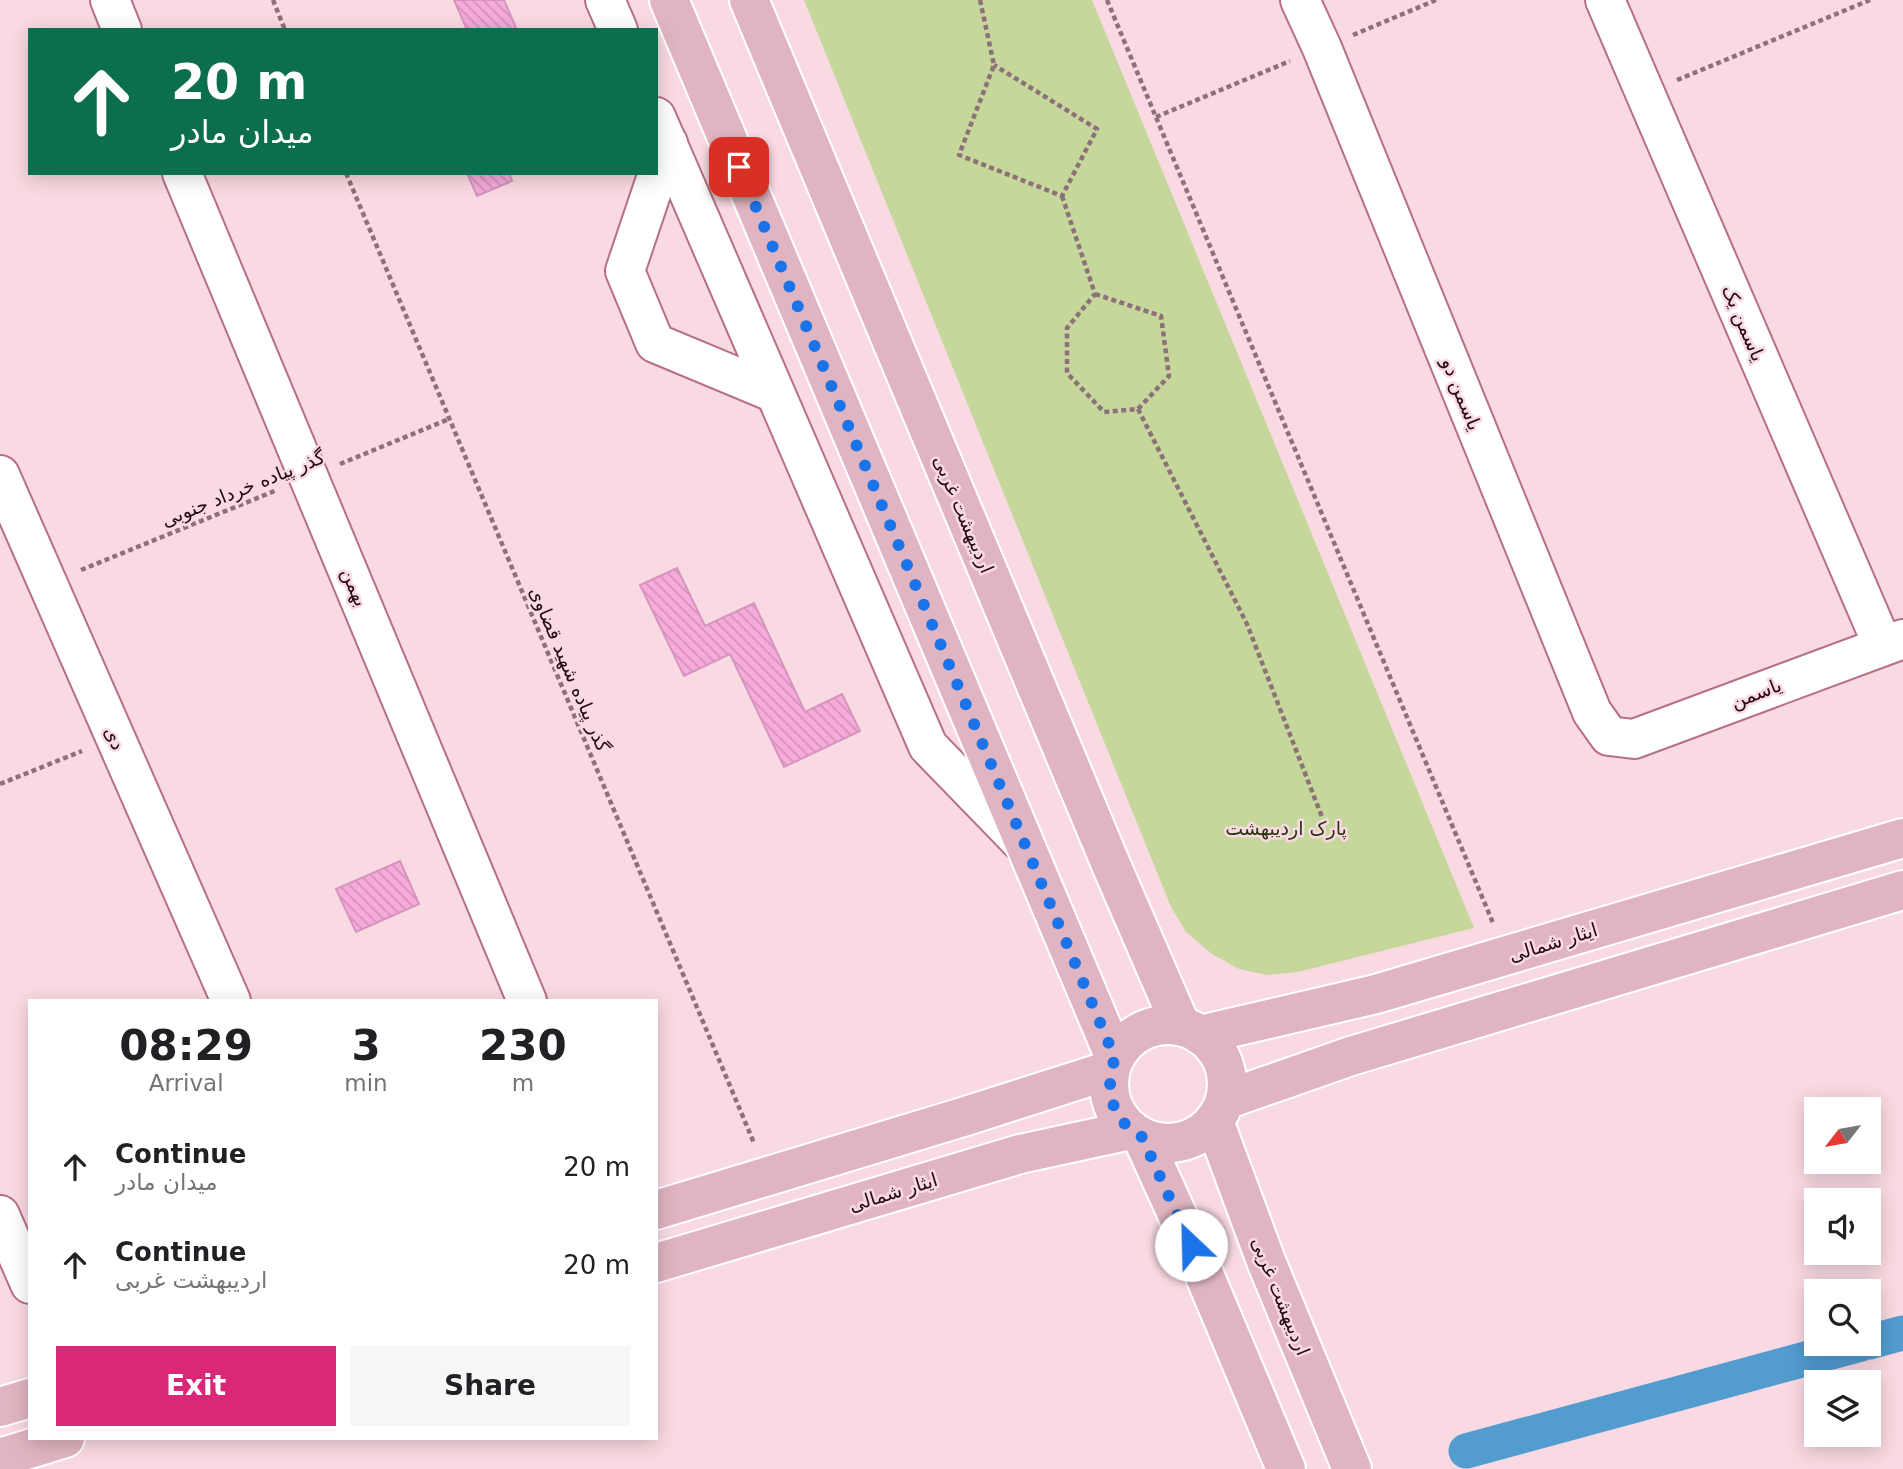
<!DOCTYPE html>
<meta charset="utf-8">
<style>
:root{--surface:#fff;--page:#f6f6f6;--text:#202124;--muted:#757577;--accent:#db2777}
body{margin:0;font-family:"DejaVu Sans","Noto Sans Arabic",sans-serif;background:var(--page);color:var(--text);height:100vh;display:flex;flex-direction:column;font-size:26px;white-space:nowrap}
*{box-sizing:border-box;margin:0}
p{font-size:23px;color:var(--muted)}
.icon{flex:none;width:38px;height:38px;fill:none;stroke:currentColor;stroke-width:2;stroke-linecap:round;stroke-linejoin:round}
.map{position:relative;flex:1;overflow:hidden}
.drawer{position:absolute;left:28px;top:999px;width:630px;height:441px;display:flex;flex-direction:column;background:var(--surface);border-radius:0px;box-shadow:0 4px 18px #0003}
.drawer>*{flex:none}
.top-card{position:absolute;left:28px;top:28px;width:630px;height:147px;border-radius:0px;box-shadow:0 4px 18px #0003;background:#0b6e4f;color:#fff;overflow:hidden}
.needle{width:46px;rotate:239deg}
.fabs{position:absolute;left:1804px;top:1097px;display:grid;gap:14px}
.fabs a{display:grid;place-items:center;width:77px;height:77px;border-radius:0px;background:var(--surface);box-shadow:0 4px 18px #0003;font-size:35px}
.pin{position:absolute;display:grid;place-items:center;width:60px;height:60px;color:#fff;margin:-30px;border-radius:14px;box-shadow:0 4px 10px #0006}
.me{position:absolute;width:77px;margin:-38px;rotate:336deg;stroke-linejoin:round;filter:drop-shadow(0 0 5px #0008)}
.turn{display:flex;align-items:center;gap:24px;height:147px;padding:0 28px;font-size:32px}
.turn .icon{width:91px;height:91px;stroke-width:2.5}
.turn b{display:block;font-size:49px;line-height:60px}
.eta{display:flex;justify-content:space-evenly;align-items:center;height:119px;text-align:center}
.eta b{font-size:42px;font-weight:600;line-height:49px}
.action{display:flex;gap:14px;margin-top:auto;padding:14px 28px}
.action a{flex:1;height:80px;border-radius:0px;background:var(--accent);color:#fff;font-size:28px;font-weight:600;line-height:80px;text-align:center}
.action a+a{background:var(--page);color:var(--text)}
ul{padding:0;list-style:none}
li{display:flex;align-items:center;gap:21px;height:98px;padding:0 28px}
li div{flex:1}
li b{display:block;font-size:26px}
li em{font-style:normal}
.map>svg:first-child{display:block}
</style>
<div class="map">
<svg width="1903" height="1469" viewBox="0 0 1903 1469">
<defs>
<pattern id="building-back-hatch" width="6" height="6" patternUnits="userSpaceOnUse" patternTransform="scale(1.75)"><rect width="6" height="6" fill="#f6abdb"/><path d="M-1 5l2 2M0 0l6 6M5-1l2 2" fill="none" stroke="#d392bb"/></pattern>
</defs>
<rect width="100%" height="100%" fill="#fadae2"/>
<polygon fill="#c6d79c" points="804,0 1092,0 1474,928 1298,972 1267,975 1239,969 1212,954 1186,932 1171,907"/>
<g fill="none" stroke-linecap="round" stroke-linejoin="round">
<g stroke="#539cd0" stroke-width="35">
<polyline points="1869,1342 1903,1333"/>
<polyline points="1466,1451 1861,1344"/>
</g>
</g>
<g fill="url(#building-back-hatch)" stroke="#d695be" stroke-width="2">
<polygon points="454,0 504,0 517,30 467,30"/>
<polygon points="467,173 509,173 512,181 477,196"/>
<polygon points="677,568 705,626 754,603 805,712 842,694 860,731 784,767 730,654 684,676 640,585"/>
<polygon points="400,861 419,904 356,932 336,889"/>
</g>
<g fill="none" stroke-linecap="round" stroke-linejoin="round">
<g stroke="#b76f84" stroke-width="42">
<g id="minor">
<polyline points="110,0 122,30"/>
<polyline points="605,0 618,30"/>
<polyline points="1300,0 1322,48 1592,712 1609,736 1634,739 1903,639"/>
<polyline points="1605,0 1883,646"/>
<polyline points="656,117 928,746 1025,846"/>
<polyline points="668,143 625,271 655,343 775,393"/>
<polyline points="182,173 527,1001"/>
<polyline points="0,475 231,1001"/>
<polyline points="0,1215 30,1284"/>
</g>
</g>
<g stroke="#fff" stroke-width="42">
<g id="major">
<polyline points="669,0 1115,1058"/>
<polyline points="749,0 1112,867 1181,1026"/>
<circle cx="1168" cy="1084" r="59"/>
<polyline points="1200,1035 1376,994 1903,838"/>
<polyline points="1225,1100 1351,1056 1903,890"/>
<polyline points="1214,1121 1266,1261 1352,1469"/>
<polyline points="1142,1137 1201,1267 1286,1469"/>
<polyline points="656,1210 966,1116 1110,1070"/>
<polyline points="656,1263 1020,1154 1131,1130"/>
<polyline points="0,1407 30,1398"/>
<polyline points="0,1458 65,1438"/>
</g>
</g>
<g stroke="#8d7078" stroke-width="4.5" stroke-dasharray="5 3.5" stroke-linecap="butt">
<polyline points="273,0 285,30"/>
<polyline points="980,0 994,65 959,155 1062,196 1097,129 994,65"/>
<polyline points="1107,0 1493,923"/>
<polyline points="1353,35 1436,0"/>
<polyline points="1677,80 1870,0"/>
<polyline points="1156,117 1290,61"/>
<polyline points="346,173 754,1143"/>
<polyline points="1062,196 1095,294 1067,328 1067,373 1104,412 1138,409 1169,376 1161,316 1095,294"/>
<polyline points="1138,409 1247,624 1322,817"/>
<polyline points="340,464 449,419"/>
<polyline points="81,570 277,490"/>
<polyline points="0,784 82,751"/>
</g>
<use href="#minor" stroke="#fff" stroke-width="38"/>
<use href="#major" stroke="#e0b5c1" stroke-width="38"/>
</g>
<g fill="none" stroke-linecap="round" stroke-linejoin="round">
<path stroke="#1a73e8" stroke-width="12" stroke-dasharray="0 21.6" d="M739 167 1115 1058C1104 1089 1111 1120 1142 1137L1191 1245"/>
</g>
<g text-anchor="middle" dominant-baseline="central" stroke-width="5" stroke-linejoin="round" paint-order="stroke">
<g font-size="19" fill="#260b14" stroke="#fadae2">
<text transform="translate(1744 323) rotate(67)">یاسمن یک</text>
<text transform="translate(1462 394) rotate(68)">یاسمن دو</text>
<text transform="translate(243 488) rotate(-22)">گذر پیاده خرداد جنوبی</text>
<text transform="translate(964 514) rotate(67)">اردیبهشت غربی</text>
<text transform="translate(355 587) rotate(67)">بهمن</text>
<text transform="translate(570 669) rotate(67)">گذر پیاده شهید قضاوی</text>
<text transform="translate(1756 693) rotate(-21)">یاسمن</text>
<text transform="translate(115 738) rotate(66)">دی</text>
<text transform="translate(1553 942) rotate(-17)">ایثار شمالی</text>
<text transform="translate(893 1192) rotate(-17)">ایثار شمالی</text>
<text transform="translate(1281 1296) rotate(68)">اردیبهشت غربی</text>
</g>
<g font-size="19" fill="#2a3311" stroke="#fadae2">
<text x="1286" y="828">پارک اردیبهشت</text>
</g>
</g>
</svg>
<div class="fabs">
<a><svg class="needle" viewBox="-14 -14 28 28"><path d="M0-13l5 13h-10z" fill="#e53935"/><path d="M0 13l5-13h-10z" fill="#757577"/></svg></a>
<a><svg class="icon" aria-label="sound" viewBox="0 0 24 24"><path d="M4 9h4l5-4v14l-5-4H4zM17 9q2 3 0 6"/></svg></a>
<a><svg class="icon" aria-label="search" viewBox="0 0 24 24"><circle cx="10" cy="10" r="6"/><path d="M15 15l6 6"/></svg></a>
<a><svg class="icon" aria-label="layers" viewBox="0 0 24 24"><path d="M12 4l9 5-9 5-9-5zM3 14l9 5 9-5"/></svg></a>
</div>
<div class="pin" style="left:739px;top:167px;background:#d93025"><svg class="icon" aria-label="arrive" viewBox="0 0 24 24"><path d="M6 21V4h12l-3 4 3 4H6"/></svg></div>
<svg class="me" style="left:1191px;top:1245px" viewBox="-20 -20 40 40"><circle r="19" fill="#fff"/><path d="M0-13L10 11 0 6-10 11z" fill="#1a73e8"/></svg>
<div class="top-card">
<div class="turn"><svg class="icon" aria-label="ahead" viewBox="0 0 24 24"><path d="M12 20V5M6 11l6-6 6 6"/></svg><div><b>20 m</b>میدان مادر</div></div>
</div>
<section class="drawer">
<div class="eta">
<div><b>08:29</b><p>Arrival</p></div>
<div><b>3</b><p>min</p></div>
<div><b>230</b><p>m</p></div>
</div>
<ul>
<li><svg class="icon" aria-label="ahead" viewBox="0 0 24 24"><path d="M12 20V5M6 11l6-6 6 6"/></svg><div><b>Continue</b><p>میدان مادر</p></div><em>20 m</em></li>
<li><svg class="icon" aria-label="ahead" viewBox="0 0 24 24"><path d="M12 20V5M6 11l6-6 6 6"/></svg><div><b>Continue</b><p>اردیبهشت غربی</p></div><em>20 m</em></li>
</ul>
<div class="action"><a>Exit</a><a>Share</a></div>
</section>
</div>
